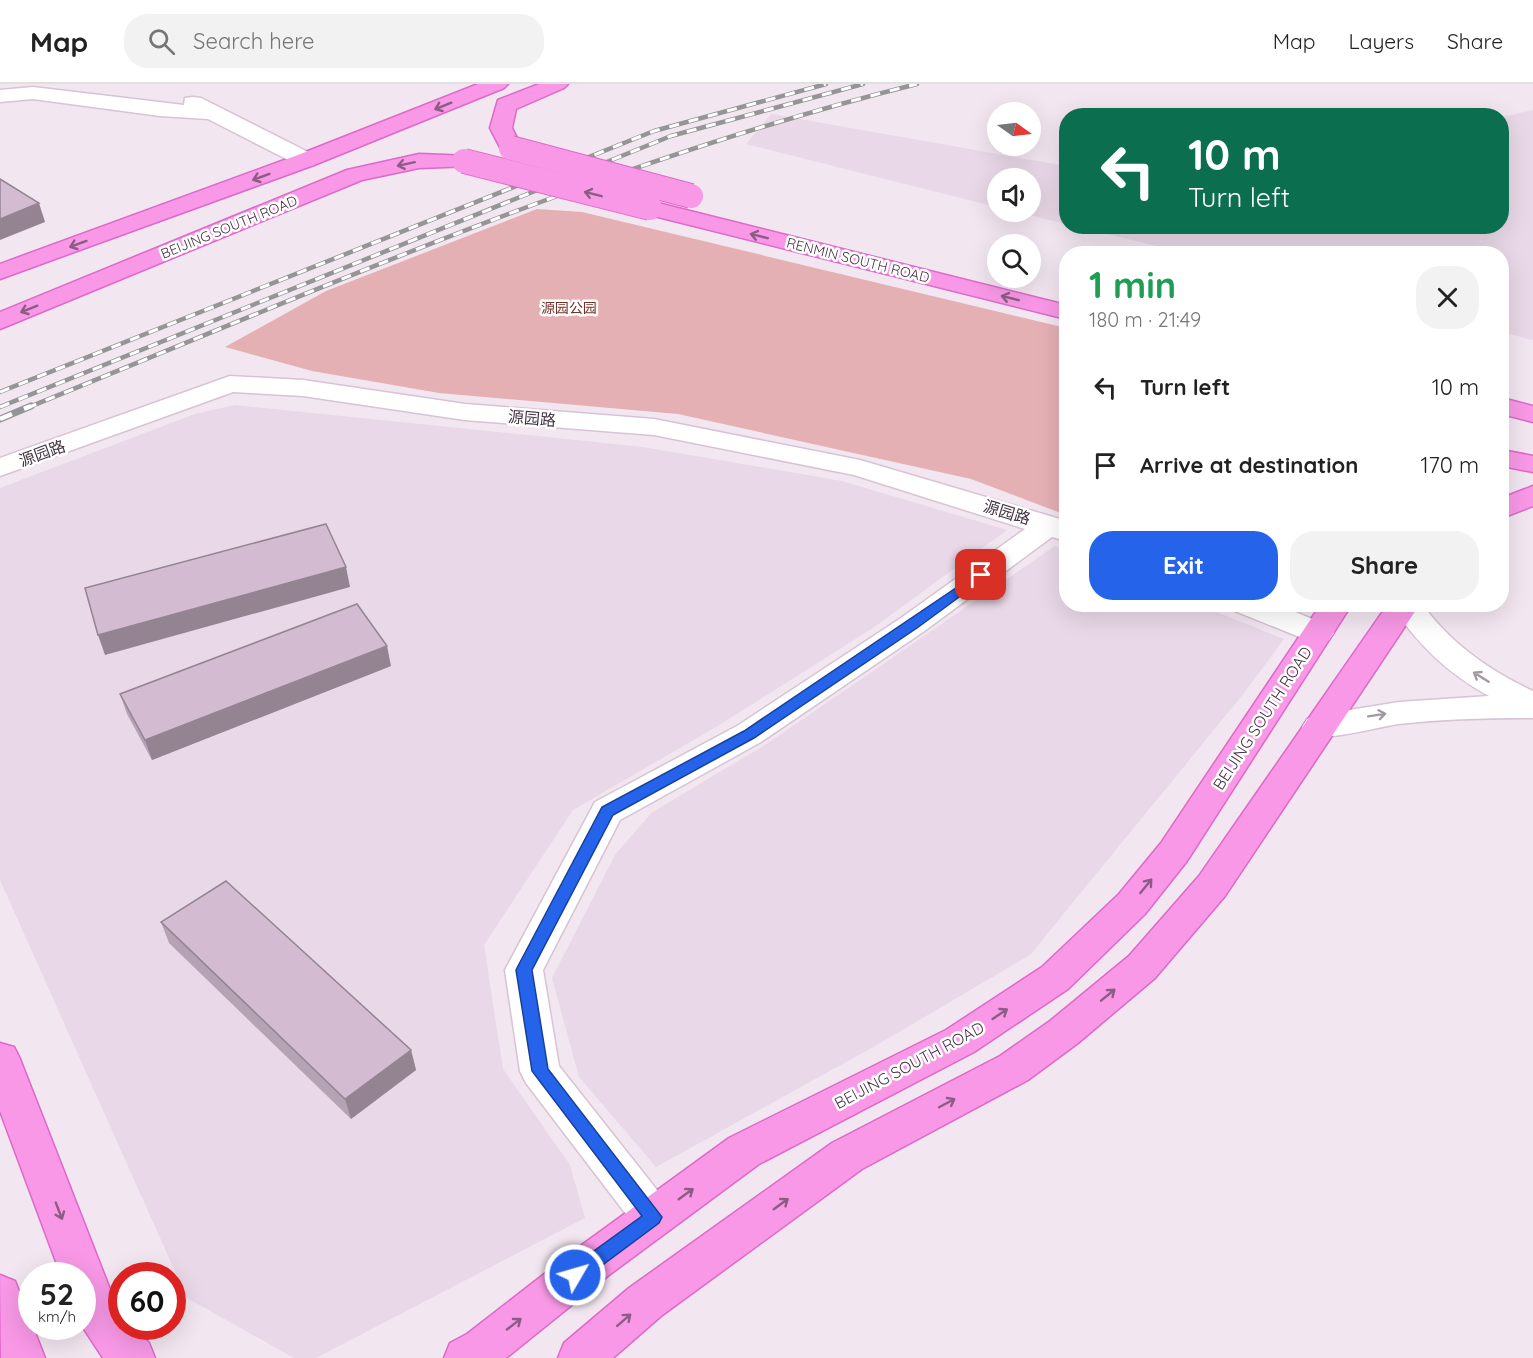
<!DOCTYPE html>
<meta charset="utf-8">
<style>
:root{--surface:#fff;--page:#f2f2f2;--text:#222;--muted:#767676;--line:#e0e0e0;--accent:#2563eb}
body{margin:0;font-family:Quicksand,"Noto Sans SC",sans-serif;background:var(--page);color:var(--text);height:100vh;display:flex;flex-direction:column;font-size:22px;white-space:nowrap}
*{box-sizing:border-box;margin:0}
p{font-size:20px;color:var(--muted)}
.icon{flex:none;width:33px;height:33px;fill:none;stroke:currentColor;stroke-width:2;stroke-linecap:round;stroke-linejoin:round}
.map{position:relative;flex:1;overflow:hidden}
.details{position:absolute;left:1059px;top:162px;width:450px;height:366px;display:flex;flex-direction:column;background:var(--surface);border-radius:24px;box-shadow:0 6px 24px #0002}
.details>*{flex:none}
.hud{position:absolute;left:1059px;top:24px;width:450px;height:126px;border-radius:24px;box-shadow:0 6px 24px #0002;background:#0b6e4f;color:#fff;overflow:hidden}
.needle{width:39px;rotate:104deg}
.buttons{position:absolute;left:987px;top:18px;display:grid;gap:12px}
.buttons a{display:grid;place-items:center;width:54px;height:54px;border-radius:50%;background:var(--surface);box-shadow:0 6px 24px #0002;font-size:30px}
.speed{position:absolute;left:18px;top:1178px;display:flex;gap:12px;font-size:30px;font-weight:700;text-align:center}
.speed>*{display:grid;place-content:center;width:78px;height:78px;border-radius:50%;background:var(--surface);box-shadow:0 6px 24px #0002;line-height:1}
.speed small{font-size:15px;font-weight:400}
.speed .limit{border:9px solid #d22;background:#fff;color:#111}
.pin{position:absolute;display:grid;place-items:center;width:51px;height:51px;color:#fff;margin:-26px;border-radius:12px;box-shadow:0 3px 9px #0006}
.me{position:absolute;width:66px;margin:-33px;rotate:52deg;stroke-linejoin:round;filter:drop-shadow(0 0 4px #0008)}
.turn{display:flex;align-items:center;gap:21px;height:126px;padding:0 30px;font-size:27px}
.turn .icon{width:78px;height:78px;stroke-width:2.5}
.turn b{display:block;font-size:42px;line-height:51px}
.round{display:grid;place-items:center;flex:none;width:63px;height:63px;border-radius:24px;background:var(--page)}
.overview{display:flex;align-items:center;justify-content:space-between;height:102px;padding:0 30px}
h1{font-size:36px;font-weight:800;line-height:45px;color:#1e9e55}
.cta{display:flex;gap:12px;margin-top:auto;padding:12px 30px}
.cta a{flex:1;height:69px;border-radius:24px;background:var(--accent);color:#fff;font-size:24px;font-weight:800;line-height:69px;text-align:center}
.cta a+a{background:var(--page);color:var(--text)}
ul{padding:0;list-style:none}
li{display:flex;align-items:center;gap:18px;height:78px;padding:0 30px}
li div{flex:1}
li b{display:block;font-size:22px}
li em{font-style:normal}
header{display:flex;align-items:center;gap:36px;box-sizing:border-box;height:84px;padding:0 30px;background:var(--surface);border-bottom:2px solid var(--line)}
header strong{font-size:28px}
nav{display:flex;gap:33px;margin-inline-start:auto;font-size:21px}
.search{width:420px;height:54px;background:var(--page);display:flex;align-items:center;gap:15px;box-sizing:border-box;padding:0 21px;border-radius:24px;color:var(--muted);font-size:22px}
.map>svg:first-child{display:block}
</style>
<header>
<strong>Map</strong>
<div class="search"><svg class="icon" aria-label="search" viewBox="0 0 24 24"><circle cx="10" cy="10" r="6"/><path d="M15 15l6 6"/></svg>Search here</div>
<nav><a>Map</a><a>Layers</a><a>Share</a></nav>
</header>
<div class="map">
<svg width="1533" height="1274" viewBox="0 0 1533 1274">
<rect width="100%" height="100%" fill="#f2e6f0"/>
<g fill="#e9d8e7">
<polygon points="1533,26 1533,256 1502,248 1502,170 1186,169 1077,143 1502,142 1502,33"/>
<polygon points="771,30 1066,82 1066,140 1016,128 1030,128 1030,94 998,94 997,123 746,60"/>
<polygon points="235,321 643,363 842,397 1007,446 873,544 716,643 573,726 484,861 503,985 570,1081 585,1134 316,1274 294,1274 187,1214 0,796 0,404 195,330"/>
<polygon points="1055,462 1066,467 1066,520 1199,521 1284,555 1244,609 1030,871 875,962 656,1083 579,993 552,894 615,771 651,729 768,659"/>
</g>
<polygon fill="#e4b0b4" points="537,125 582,128 1066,244 1066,431 971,395 678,330 439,309 312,287 225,263 326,207"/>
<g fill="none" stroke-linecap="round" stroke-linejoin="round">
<g stroke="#d8c3d5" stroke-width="3">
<g id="minor">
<polygon points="33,3 184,21 185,14 193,13 201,14 314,71 317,76 314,81 306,83 298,81 208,35 160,32 33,15 0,18 0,6"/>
<polygon points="230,292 303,296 465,320 654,335 860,376 1060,435 1066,438 1066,457 1052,453 923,548 761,658 620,736 543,886 559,982 668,1120 674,1133 668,1146 653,1152 638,1146 526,999 520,987 505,886 595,718 737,642 901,534 1025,445 854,391 654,351 465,336 303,312 233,308 0,392 0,374"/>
<polygon points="1231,520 1276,520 1329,542 1334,549 1329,556 1318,559 1307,556 1235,527"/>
<path d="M1391 520H1422C1450 559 1490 587 1533 607V634C1488 634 1443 635 1398 640 1374 644 1329 657 1307 651L1302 643 1307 635 1319 631 1399 618 1489 612C1448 590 1416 559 1391 520Z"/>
</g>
</g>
<g stroke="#dd69c8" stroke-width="3">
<g id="major">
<polygon points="478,0 508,0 504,4 314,81 0,195 0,180 298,71"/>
<polygon points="539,0 568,0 564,4 516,25 512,44 522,64 519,69 511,71 503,69 490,44 498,16"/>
<polygon points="419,70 472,72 475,77 472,82 419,84 362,96 0,245 0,228 347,86"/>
<polygon points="650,117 1066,221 1066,235 642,129 638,124 642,119"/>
<polygon points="1502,314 1533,322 1533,338 1502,330"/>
<polygon points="1502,366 1533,372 1533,388 1502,382"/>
<polygon points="1533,402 1533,422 1502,434 1502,414"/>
<polygon points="1321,520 1352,520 1187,777 1145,830 1068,905 974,968 759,1080 609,1191 506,1274 444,1274 450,1259 467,1250 579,1163 729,1054 946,946 1042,883 1119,810 1161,759"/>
<polygon points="1388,520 1420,520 1225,812 1155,894 1078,959 1028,996 862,1085 661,1232 613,1274 558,1274 564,1259 629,1204 832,1059 1000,972 1050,937 1129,872 1199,792"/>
<polygon points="0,959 14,963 20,975 113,1213 122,1225 122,1242 133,1242 149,1259 155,1274 103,1274 82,1242 82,1191 61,1191 0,1027"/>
<polygon points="0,1191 15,1197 45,1274 1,1274"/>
</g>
</g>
<use href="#minor" fill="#fff" fill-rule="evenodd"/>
<use href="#major" fill="#f898e6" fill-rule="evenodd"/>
<g stroke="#959595" stroke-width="4.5">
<g id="rail-far1">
<polyline points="0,308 654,47 826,0"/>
<polyline points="0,323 671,52 863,0"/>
<path d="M27 324C320 205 610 76 917 0"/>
</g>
</g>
<g stroke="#959595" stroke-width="7">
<polyline id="rail" points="0,335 31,322"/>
</g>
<use href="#rail-far1" stroke="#fff" stroke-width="3" stroke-dasharray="10" stroke-linecap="butt"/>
<use href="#rail" stroke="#fff" stroke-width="4.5" stroke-dasharray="13" stroke-linecap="butt"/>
<g stroke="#dd69c8" stroke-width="26" stroke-linecap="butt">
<g id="major-bridge">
<polyline points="511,64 691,112"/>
<polyline points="464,77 650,124"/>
</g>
</g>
<use href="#major-bridge" stroke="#f898e6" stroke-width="24"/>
</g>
<g fill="#b5a2b4">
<polygon points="391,582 152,676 127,630 120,610"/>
<polygon points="161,838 411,966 416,986 351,1035 169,859"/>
</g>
<g fill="#948492">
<polygon points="39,119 45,138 0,156 0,135"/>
<polygon points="346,483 350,503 105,571 98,551"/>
<polygon points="387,562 391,582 152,676 145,656"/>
<polygon points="411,966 416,986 351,1035 345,1015"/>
</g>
<g fill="#d3bcd1" stroke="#948492" stroke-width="1.5">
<polygon points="0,95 39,119 0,135"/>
<polygon points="326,440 346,483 98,551 85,504"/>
<polygon points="357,520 387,562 145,656 120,610"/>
<polygon points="226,797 411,966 345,1015 161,838"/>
</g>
<defs><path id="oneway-shaft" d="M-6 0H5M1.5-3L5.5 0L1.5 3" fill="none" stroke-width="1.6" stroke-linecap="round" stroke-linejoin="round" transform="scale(1.5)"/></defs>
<g stroke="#8c5d84">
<use href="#oneway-shaft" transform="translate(443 22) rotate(158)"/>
<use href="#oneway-shaft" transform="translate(406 80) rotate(168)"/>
<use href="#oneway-shaft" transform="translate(261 93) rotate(160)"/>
<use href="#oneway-shaft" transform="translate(593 110) rotate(-166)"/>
<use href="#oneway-shaft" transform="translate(759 152) rotate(-166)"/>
<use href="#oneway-shaft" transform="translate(78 160) rotate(160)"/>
<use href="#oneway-shaft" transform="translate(1010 214) rotate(-166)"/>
<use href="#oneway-shaft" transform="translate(29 225) rotate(158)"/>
<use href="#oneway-shaft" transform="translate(1146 802) rotate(-51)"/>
<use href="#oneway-shaft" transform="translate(1108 911) rotate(-39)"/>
<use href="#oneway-shaft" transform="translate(1000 930) rotate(-34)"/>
<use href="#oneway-shaft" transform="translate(947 1019) rotate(-28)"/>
<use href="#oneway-shaft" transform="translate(686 1110) rotate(-36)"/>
<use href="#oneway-shaft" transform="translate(781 1120) rotate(-36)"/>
<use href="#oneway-shaft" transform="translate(59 1127) rotate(69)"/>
<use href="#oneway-shaft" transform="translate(624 1236) rotate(-41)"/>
<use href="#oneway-shaft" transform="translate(514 1240) rotate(-38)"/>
</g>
<g stroke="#a29aa1">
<use href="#oneway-shaft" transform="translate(1481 593) rotate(-148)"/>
<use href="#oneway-shaft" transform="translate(1377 631) rotate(-9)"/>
</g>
<polygon fill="#2563eb" stroke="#184099" stroke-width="1.5" points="981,487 985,488 987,491 985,494 917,544 754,654 613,731 532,886 548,985 662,1133 659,1139 581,1197 575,1199 569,1197 566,1191 569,1185 642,1132 532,987 516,886 518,882 602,723 744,647"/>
<g text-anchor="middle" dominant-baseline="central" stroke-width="5" stroke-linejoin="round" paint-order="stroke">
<g font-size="14" fill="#443543" stroke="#fff">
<text transform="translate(229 143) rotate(-22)">BEIJING SOUTH ROAD</text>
<text transform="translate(858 176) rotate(14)">RENMIN SOUTH ROAD</text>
</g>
<g font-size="14" fill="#72332c" stroke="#fff">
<text x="569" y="224">源园公园</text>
</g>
<g font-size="16" fill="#443543" stroke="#fff">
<text transform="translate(532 334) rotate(5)">源园路</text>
<text transform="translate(42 369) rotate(-20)">源园路</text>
<text transform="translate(1007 428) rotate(17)">源园路</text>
<text transform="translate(1262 634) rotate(-57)">BEIJING SOUTH ROAD</text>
<text transform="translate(909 981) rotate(-28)">BEIJING SOUTH ROAD</text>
</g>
</g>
</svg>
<div class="buttons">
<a><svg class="needle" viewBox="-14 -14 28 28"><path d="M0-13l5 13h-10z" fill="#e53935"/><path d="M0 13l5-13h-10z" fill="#767676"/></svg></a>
<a><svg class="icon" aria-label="sound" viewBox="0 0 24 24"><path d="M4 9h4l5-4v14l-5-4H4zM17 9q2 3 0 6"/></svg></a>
<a><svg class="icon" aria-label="search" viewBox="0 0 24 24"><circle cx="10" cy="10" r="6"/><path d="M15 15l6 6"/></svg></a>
</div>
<div class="speed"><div>52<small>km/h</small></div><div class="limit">60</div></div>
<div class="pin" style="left:981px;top:491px;background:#d93025"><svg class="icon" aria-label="arrive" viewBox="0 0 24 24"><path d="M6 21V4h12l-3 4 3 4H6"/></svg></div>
<svg class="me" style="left:575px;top:1191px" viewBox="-20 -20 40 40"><circle r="17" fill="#2563eb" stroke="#fff" stroke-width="3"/><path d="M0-11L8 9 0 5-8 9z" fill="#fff"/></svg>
<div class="hud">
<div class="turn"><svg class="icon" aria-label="left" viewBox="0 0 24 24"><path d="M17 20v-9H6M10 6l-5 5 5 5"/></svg><div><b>10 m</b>Turn left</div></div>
</div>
<section class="details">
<div class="overview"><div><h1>1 min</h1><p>180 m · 21:49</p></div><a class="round"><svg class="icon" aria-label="close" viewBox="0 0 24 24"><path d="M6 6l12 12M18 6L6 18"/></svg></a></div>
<ul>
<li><svg class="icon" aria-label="left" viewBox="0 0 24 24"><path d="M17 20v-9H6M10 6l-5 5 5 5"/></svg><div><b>Turn left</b></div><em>10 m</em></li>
<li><svg class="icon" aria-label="arrive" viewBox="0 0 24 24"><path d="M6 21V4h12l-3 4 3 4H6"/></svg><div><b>Arrive at destination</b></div><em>170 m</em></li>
</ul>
<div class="cta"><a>Exit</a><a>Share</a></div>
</section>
</div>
